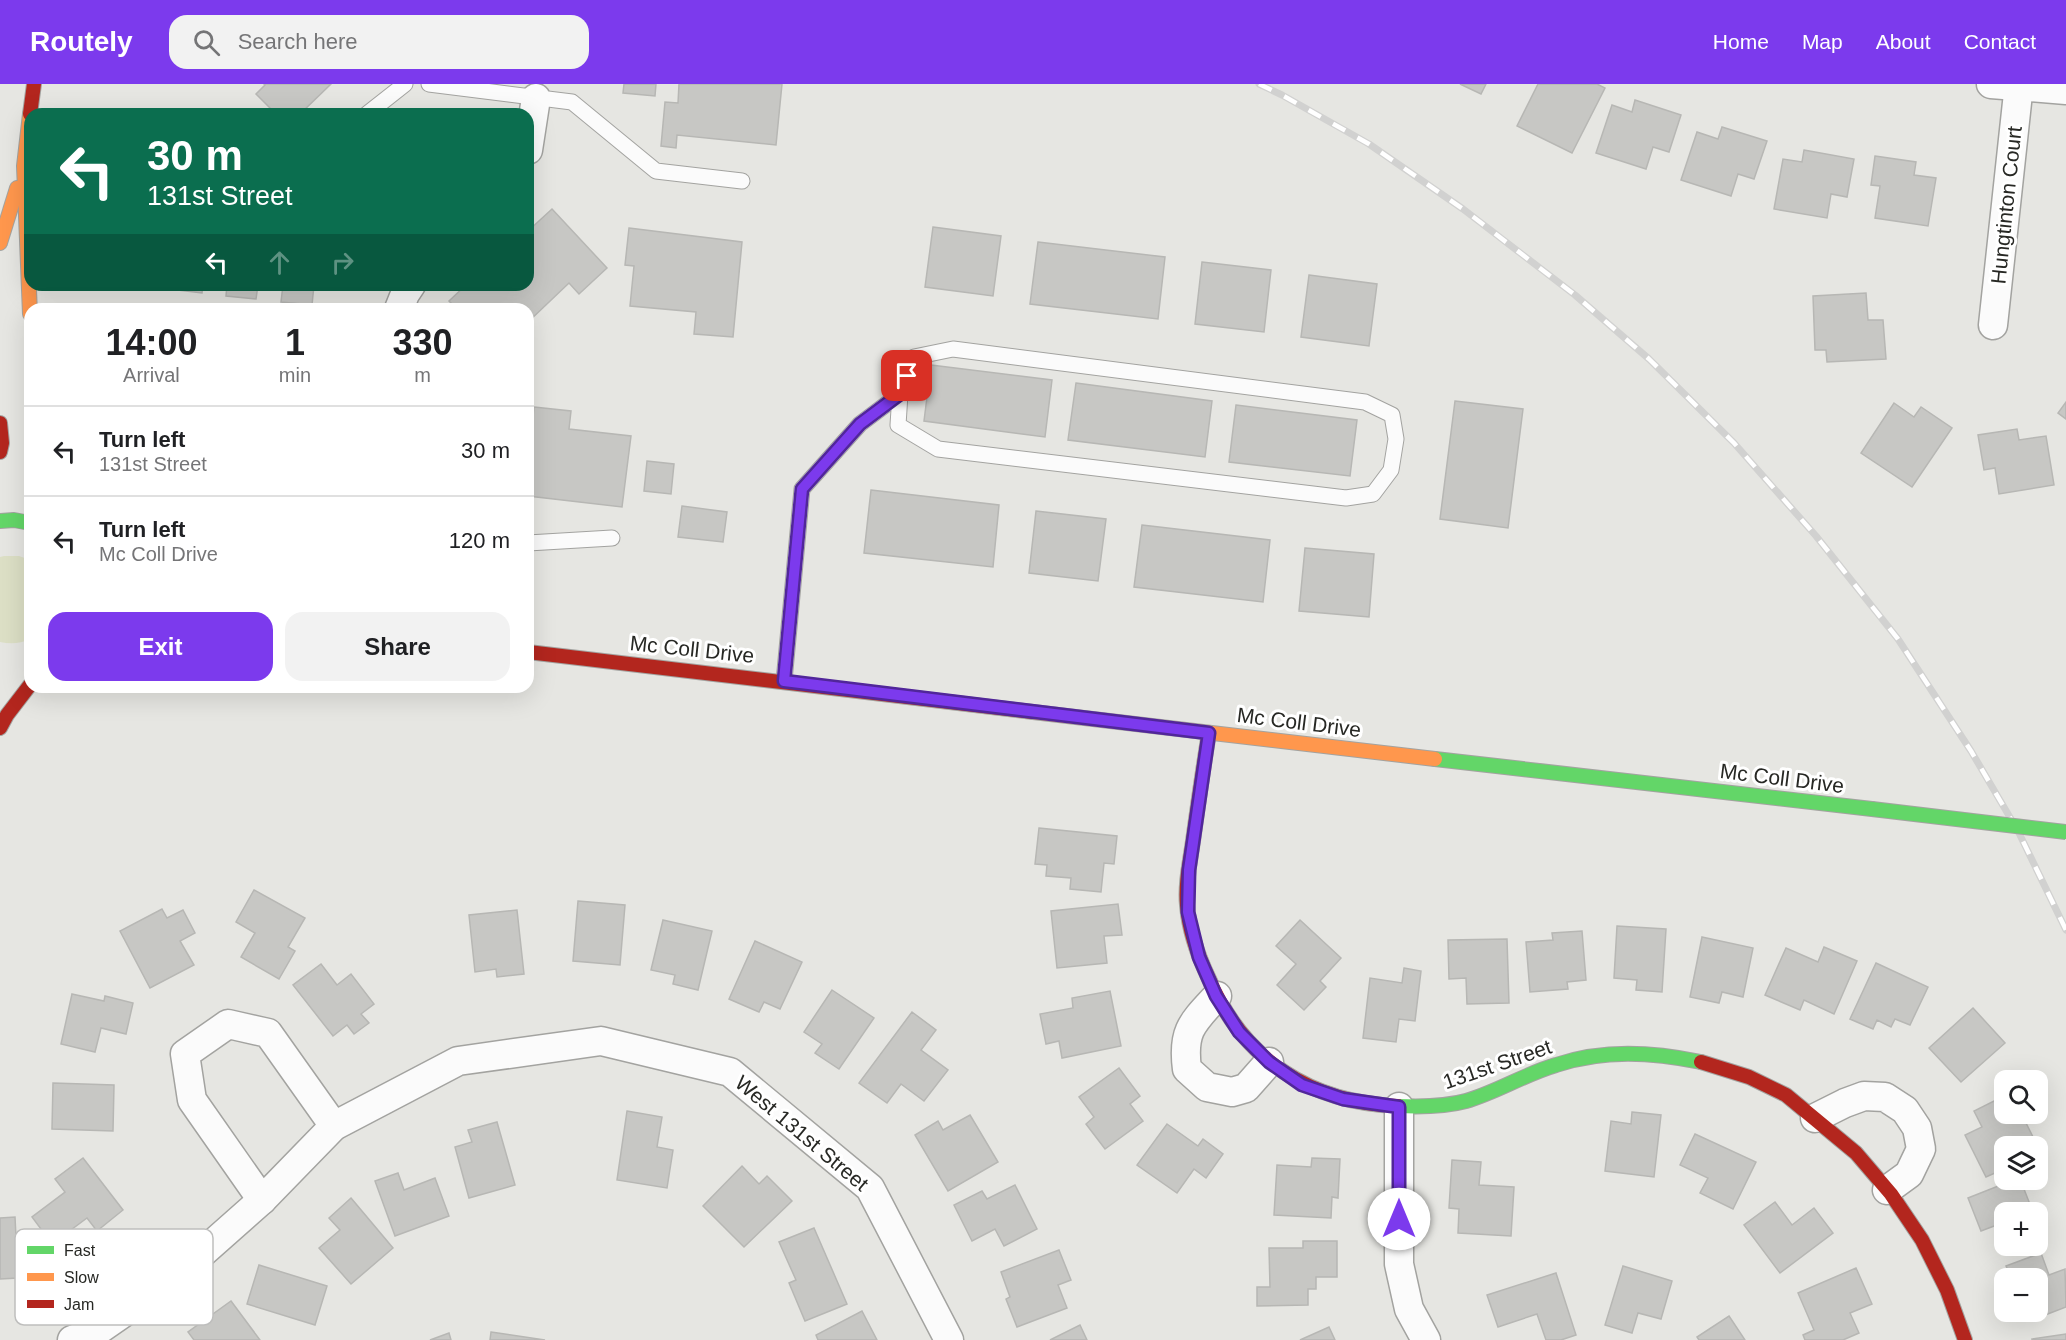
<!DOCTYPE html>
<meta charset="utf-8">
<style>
:root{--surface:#fff;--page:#f2f2f2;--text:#202124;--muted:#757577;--line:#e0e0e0;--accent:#7c3aed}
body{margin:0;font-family:Arial,sans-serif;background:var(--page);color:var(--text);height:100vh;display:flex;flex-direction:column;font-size:22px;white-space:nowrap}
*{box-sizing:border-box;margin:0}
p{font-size:20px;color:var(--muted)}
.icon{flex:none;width:33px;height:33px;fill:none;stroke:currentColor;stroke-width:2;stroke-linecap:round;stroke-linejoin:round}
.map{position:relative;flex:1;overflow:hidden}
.side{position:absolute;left:24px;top:219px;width:510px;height:390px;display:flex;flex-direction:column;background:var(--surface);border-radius:18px;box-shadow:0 6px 24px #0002}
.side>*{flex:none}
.banner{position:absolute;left:24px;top:24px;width:510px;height:183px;border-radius:18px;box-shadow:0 6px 24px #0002;background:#0b6e4f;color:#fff;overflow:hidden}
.tools{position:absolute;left:1994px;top:986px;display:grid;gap:12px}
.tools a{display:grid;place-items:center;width:54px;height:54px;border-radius:12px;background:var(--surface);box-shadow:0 6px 24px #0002;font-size:30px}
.pin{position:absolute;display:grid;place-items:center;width:51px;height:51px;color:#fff;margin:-26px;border-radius:12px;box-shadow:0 3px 9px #0006}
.me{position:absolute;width:66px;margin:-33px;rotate:0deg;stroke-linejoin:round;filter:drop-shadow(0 0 4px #0008)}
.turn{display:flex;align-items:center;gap:21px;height:126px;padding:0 24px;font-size:27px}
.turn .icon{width:78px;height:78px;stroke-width:2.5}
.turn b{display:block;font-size:42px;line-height:51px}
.lanes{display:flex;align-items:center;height:57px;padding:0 24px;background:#0003;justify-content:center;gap:30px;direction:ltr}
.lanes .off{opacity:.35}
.eta{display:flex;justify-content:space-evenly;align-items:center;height:102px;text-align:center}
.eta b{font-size:36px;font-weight:800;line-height:42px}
.primary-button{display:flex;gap:12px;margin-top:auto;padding:12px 24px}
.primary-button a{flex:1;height:69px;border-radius:18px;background:var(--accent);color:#fff;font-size:24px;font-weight:800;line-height:69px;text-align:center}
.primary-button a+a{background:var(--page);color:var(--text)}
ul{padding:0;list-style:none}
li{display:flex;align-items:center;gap:18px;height:90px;padding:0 24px;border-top:2px solid var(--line)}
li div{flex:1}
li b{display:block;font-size:22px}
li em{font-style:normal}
header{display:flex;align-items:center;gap:36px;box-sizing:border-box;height:84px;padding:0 30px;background:var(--accent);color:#fff}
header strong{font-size:28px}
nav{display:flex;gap:33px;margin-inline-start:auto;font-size:21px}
.search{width:420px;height:54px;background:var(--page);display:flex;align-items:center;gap:15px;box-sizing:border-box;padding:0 21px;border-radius:18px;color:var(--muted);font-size:22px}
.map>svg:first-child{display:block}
</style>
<header>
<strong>Routely</strong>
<div class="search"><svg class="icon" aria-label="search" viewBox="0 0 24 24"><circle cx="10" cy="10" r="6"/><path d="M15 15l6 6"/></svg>Search here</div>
<nav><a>Home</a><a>Map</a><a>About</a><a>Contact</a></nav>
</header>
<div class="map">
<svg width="2066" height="1256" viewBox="0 0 2066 1256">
<rect width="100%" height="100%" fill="#e6e6e2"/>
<path fill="#dcdfc5" d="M4 472H19L30 476V555C20 560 10 560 0 558V473Z"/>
<g fill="#c7c7c4" stroke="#b7b7b4" stroke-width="1.5">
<polygon points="264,0 331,0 300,30 276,30 256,10 265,1"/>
<polygon points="624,0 656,0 655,12 623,9"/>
<polygon points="679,0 782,0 776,61 677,51 676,64 661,62 665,18 678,19"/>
<polygon points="1460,0 1486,0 1481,10"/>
<polygon points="1538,0 1597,0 1605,4 1572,69 1517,42"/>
<polygon points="1635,16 1681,31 1669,68 1653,63 1646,85 1596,69 1612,21 1632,28"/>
<polygon points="1722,43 1767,57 1754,95 1738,90 1731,112 1681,96 1697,48 1718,55"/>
<polygon points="1804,66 1854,75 1847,113 1831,110 1827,134 1774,125 1783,75 1802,78"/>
<polygon points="1875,72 1916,78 1914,91 1936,94 1928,142 1875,134 1880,102 1871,101"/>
<polygon points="552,125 607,184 579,210 569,199 528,238 528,225 457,225 449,217 466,201 528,201 528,147"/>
<polygon points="933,143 1001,152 993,212 925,203"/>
<polygon points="629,144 742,158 733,253 694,250 696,228 630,222 634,182 625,181"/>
<polygon points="1038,158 1165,173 1158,235 1030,220"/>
<polygon points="1202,178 1271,186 1264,248 1195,240"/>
<polygon points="1309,191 1377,200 1369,262 1301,253"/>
<polygon points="171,201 203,201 202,209 170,205"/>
<polygon points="227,201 258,201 256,215 226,212"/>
<polygon points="283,201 314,201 312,221 281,218"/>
<polygon points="1866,209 1868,236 1883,236 1886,275 1827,278 1826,266 1815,266 1813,212"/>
<polygon points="931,281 1052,296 1045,353 924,337"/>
<polygon points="1076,299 1212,317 1205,373 1068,356"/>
<polygon points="1455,317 1523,325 1508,444 1440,435"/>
<polygon points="2066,318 2066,335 2058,329"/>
<polygon points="1894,319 1914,333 1921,323 1952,344 1912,403 1861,369"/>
<polygon points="1236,321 1357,336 1350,392 1229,378"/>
<polygon points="534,323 571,327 569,345 631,352 622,423 528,412 528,377"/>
<polygon points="2017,345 2019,356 2046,352 2054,401 1999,410 1995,384 1984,386 1978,351"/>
<polygon points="647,377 674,380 671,410 644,407"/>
<polygon points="871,406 999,421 993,483 864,469"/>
<polygon points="682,422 727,428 723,458 678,453"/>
<polygon points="1036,427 1106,435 1098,497 1029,489"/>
<polygon points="1142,441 1270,456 1263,518 1134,503"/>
<polygon points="1305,464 1374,470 1369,533 1299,527"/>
<polygon points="1039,744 1117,752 1114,780 1104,779 1101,808 1070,805 1071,794 1046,792 1047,781 1035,780"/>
<polygon points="254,806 305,834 288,863 295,867 279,895 241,873 255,849 236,838"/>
<polygon points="578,817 625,821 620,881 573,877"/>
<polygon points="1118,820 1122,851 1104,852 1107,879 1057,884 1051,827"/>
<polygon points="162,825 167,834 183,826 195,849 180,857 194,881 150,904 120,847"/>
<polygon points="517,826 524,890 497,893 496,885 475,888 469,831"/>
<polygon points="663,836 712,847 698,906 673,900 675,891 651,886"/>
<polygon points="1300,836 1341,874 1320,897 1326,903 1304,926 1277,901 1296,880 1276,862"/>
<polygon points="1617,842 1666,845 1662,908 1636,906 1637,896 1614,894"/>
<polygon points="1582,847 1586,896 1567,898 1568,905 1530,908 1526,858 1553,856 1552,849"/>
<polygon points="1702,853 1753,864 1743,913 1722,908 1719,919 1690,913"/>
<polygon points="1507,855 1509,919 1467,920 1466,894 1449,895 1448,856"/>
<polygon points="755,857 802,878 780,925 764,918 759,928 729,915"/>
<polygon points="1824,863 1857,877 1834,930 1804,916 1800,926 1765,911 1786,864 1818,878"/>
<polygon points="1876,879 1928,903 1910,941 1895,935 1891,943 1877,936 1873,945 1850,935"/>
<polygon points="321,880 337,901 351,890 374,920 361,930 369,939 354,950 347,941 333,952 293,901"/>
<polygon points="1404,884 1421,887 1415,937 1399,935 1396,958 1363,954 1370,894 1402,899"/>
<polygon points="832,906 874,934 839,985 815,969 822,960 804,948"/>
<polygon points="1110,907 1121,962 1062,974 1059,957 1046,960 1040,930 1073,924 1072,914"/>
<polygon points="72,910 104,917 105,912 133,919 126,950 101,944 95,968 61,960"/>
<polygon points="1973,924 2005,959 1961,998 1929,964"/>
<polygon points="912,928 936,946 921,966 948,986 924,1017 901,1000 887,1019 859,999"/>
<polygon points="1119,984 1140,1012 1130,1020 1143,1037 1105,1065 1086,1040 1094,1033 1079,1013"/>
<polygon points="53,999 114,1001 113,1047 52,1045"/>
<polygon points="2004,1012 2004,1029 2021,1029 2040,1067 2037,1069 2037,1062 2004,1062 2004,1085 1986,1093 1965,1051 1982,1043 1974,1027"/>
<polygon points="627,1027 662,1033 657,1063 673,1066 667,1104 617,1096"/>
<polygon points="1632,1028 1661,1031 1654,1093 1605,1087 1611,1037 1631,1040"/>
<polygon points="970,1031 998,1078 948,1107 915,1051 938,1037 943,1046"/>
<polygon points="497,1038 515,1101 469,1114 455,1063 472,1058 468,1046"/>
<polygon points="1167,1040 1198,1062 1203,1055 1223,1070 1206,1094 1194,1085 1177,1109 1137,1081"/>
<polygon points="1695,1050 1756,1078 1733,1125 1700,1109 1708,1094 1680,1081"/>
<polygon points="83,1074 123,1126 97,1147 87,1134 52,1160 32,1133 65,1108 55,1095"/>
<polygon points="1312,1074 1340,1075 1338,1114 1332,1113 1331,1134 1274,1131 1277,1081 1311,1083"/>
<polygon points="1452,1076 1481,1078 1479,1101 1514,1103 1511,1152 1458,1149 1459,1125 1449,1124"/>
<polygon points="742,1082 759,1100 767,1092 792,1117 744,1163 703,1122"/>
<polygon points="398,1089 404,1106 435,1094 449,1132 395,1152 375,1097"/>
<polygon points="2016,1095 2020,1095 2033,1128 2004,1128 2004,1143 2002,1139 1981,1147 1968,1114"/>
<polygon points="1015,1101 1037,1145 1004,1162 995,1145 972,1157 954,1121 982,1107 987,1115"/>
<polygon points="351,1114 393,1164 351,1200 319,1164 340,1146 329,1134"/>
<polygon points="1775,1118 1792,1141 1814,1124 1833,1149 1780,1189 1744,1141"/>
<polygon points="15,1133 18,1194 0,1195 0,1134"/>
<polygon points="2037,1139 2043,1156 2037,1158"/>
<polygon points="814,1144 847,1220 805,1237 789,1199 796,1196 779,1158"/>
<polygon points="1303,1157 1337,1157 1337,1193 1316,1193 1316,1205 1308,1205 1308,1221 1257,1222 1257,1203 1270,1203 1269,1164 1303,1164"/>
<polygon points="2011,1161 2030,1161 2014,1168"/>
<polygon points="1059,1166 1071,1196 1058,1201 1067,1224 1017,1243 1006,1215 1010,1213 1001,1188"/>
<polygon points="2041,1169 2049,1191 2065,1185 2066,1223 2040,1233 2037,1225 2037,1194 2011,1194 2006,1182"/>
<polygon points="259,1181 327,1202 315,1241 247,1220"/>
<polygon points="1623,1182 1672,1197 1661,1235 1638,1229 1632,1249 1605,1241"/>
<polygon points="1856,1184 1872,1220 1850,1229 1859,1249 1843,1256 1805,1256 1803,1251 1814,1246 1798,1209"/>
<polygon points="1556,1189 1576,1251 1561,1256 1546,1256 1537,1230 1498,1243 1487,1211"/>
<polygon points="231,1217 260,1256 194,1256 188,1248"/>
<polygon points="862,1227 877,1256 818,1256 816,1251"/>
<polygon points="1729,1232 1745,1256 1699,1256 1697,1253"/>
<polygon points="1080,1241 1087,1256 1050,1256"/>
<polygon points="1329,1243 1335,1256 1300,1256"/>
<polygon points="491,1248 545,1256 490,1256"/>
<polygon points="449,1249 451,1256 430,1256"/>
<polygon points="2066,1250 2066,1256 2032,1256 2032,1255"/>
</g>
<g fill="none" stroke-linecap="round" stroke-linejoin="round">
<g stroke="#a3a3a0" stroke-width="17">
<g id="lane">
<polyline points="429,0 572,18 656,87 742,97"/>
<polyline points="367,30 405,0"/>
<polygon points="953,265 1365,318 1392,331 1396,355 1391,386 1373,410 1346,414 938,365 898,341 900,310 914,273"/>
<polyline points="528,459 612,454"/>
<polyline points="784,597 802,405 860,340 900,310"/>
</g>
</g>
<g stroke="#a3a3a0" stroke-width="31">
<g id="street">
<polyline points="1991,0 2066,6"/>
<polyline points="528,66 536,14"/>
<polyline points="399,225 405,210 411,201"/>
<polyline points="1993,241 2019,0"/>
<path d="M1217 912C1192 939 1182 947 1187 985L1207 1003 1232 1008 1246 1004 1269 978"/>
<polyline points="1399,1023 1399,1180 1409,1225 1426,1256"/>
<polyline points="1815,1034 1845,1019 1864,1012 1885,1013 1905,1026 1917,1044 1921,1065 1909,1090 1887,1106"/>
<polyline points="262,1116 192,1016 185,970 228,940 268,949 334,1042"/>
<polyline points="72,1256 100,1245 175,1193 262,1116 334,1042 458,977 601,957 730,988 870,1104 949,1256"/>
</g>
</g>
<g stroke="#a3a3a0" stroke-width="16">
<g id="fast">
<polyline points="0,437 14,436 30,439"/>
<polyline points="1435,675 1872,725"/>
<path d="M1398 1022C1420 1023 1444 1023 1466 1017 1497 1008 1525 990 1556 981 1604 965 1652 968 1701 978"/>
</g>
</g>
<g stroke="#a3a3a0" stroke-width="16">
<g id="slow">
<polyline points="30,30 24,82 30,230"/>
<polyline points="0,159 17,104"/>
<polyline points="1033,628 1435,675"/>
</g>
</g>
<g stroke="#a3a3a0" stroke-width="16">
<g id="jam">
<polyline points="30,30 34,0"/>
<polyline points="0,339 2,359 0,368"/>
<polyline points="528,568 1033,628"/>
<polyline points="0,644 7,631 30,601"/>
<path d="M1209 649C1203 685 1198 721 1193 757 1190 778 1185 800 1187 821 1189 846 1198 872 1209 895 1244 976 1310 1019 1398 1022"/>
<polyline points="1701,978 1749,993 1786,1011 1856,1069 1891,1110 1922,1156 1947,1206 1965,1256"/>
</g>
</g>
<use href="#lane" stroke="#fbfbfb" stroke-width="15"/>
<use href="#street" stroke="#fbfbfb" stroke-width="28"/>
<use href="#fast" stroke="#63d668" stroke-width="14"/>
<use href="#slow" stroke="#ff974d" stroke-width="14"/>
<use href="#jam" stroke="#b3261e" stroke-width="14"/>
<g stroke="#d1d1d0" stroke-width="7">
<polyline id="rail" points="1259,0 1282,11 1369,60 1463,125 1575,211 1649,275 1734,359 1816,452 1898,555 1971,667 2018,747 2066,846"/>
</g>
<use href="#rail" stroke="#fff" stroke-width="4.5" stroke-dasharray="14" stroke-linecap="butt"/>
<g stroke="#a3a3a0" stroke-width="16" stroke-linecap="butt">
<polyline id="fast-bridge" points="1872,725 2066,748"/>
</g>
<use href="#fast-bridge" stroke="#63d668" stroke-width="14"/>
</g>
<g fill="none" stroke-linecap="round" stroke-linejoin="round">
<g stroke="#51269a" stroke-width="15">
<polyline id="route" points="907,292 900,310 860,340 802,405 784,597 1209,649 1189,786 1188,828 1199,873 1216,912 1239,948 1269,978 1302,1001 1343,1015 1399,1023 1399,1135"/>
</g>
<use href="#route" stroke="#7c3aed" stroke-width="10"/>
</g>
<g text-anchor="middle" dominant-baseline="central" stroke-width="6" stroke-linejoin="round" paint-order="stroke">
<g font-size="21" fill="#272824" stroke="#fff">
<text transform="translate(2006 121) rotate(-84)">Hungtinton Court</text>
<text transform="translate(692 565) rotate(6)">Mc Coll Drive</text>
<text transform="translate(1299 638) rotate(7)">Mc Coll Drive</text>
<text transform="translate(1782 694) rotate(7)">Mc Coll Drive</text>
<text transform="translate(1497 980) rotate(-19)">131st Street</text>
<text transform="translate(802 1049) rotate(40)">West 131st Street</text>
</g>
</g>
<rect x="15" y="1145" width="198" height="96" rx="9" fill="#fff" stroke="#bebebd" stroke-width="1.5"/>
<rect x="27" y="1162" width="27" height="8" fill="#63d668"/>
<rect x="27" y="1189" width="27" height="8" fill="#ff974d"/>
<rect x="27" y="1216" width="27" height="8" fill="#b3261e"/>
<g font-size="16" fill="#272824">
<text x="64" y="1172">Fast</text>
<text x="64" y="1199">Slow</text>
<text x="64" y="1226">Jam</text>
</g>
</svg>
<div class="tools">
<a><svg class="icon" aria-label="search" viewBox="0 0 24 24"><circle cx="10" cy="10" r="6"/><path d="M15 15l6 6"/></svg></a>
<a><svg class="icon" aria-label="layers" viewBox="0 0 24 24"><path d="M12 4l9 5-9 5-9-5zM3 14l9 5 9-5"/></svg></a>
<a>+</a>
<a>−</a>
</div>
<div class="pin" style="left:907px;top:292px;background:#d93025"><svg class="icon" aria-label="arrive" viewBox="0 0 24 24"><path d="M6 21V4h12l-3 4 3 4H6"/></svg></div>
<svg class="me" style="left:1399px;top:1135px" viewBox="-20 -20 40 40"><circle r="19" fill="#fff"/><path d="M0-13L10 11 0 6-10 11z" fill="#7c3aed"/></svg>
<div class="banner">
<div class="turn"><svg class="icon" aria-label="left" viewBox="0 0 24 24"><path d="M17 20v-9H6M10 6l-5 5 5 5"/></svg><div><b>30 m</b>131st Street</div></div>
<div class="lanes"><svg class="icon" aria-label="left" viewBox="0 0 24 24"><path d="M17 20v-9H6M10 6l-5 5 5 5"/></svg><svg class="icon off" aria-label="ahead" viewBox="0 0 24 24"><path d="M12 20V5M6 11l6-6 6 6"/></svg><svg class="icon off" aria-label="right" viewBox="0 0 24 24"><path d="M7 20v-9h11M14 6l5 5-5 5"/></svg></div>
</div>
<section class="side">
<div class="eta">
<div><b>14:00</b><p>Arrival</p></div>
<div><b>1</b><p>min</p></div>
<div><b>330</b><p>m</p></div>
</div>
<ul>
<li><svg class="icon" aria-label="left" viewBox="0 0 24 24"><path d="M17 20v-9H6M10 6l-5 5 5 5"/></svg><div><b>Turn left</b><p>131st Street</p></div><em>30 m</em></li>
<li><svg class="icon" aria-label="left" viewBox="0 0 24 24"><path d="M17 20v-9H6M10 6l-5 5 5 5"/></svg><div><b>Turn left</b><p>Mc Coll Drive</p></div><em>120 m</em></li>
</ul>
<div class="primary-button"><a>Exit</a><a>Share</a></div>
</section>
</div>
